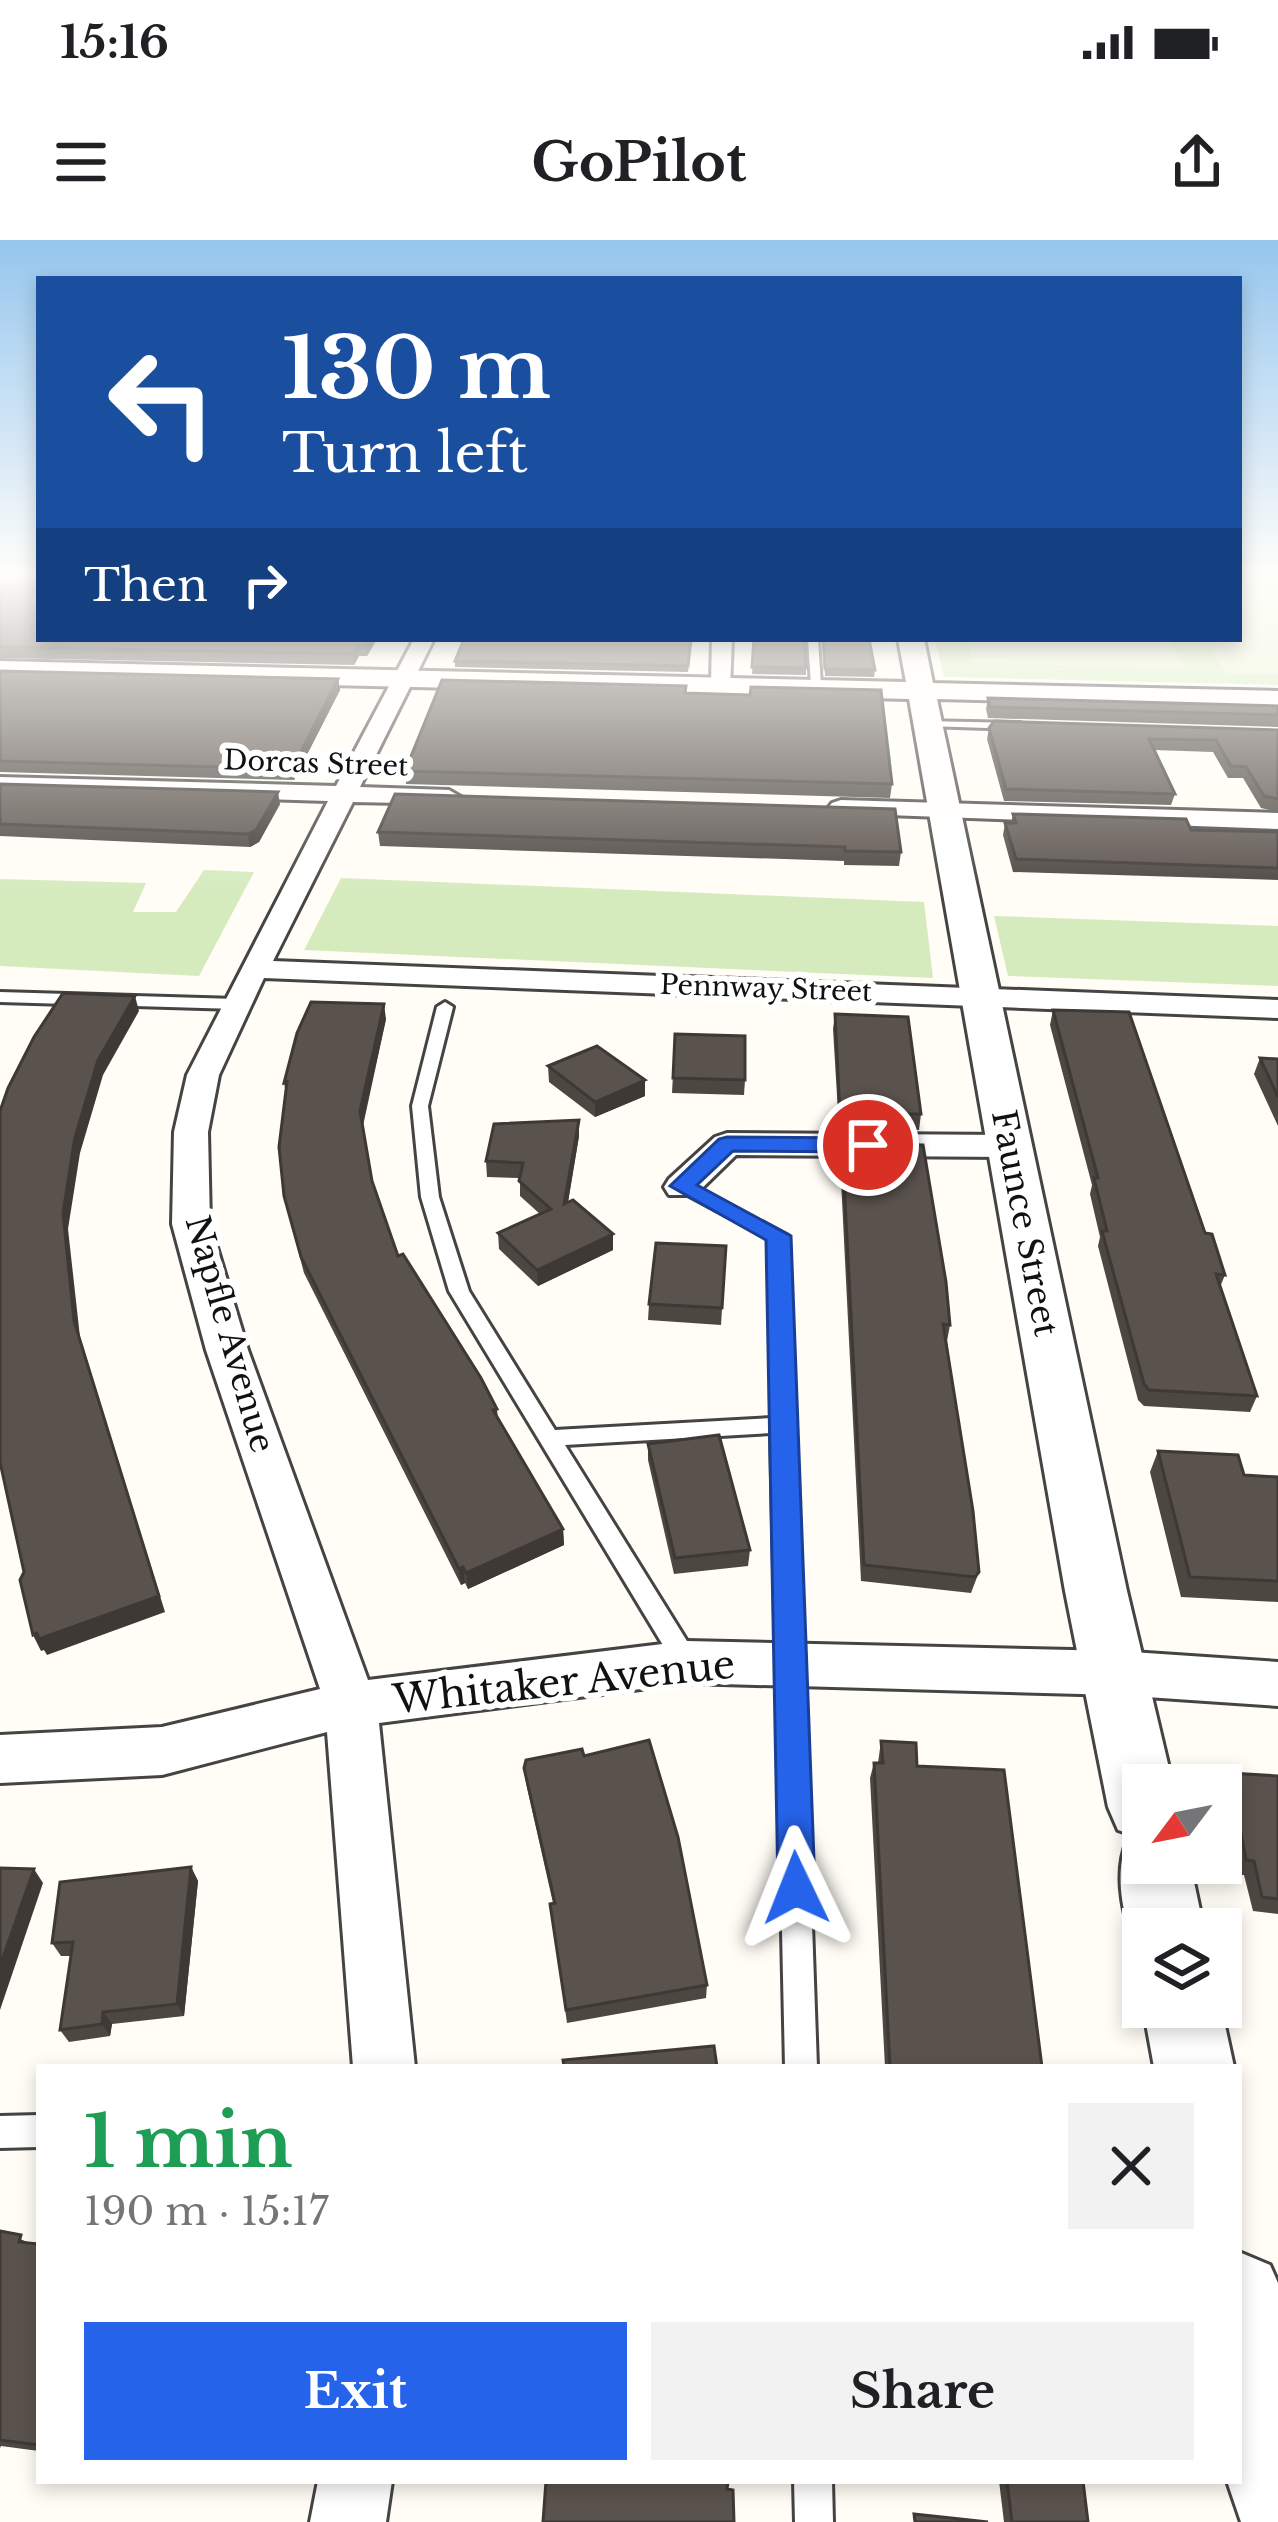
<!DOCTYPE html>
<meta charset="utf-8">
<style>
:root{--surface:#fff;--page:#f2f2f2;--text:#202124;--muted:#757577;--accent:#2563eb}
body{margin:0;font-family:"Libre Baskerville",serif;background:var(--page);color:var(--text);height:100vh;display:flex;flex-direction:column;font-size:45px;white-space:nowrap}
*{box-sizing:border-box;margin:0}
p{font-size:39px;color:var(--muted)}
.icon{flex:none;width:66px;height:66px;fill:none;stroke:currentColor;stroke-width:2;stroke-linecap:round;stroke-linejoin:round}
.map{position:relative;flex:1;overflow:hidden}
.side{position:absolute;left:36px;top:1824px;width:1206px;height:420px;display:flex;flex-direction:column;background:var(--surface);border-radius:0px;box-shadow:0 6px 18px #0003}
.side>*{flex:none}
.top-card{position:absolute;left:36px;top:36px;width:1206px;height:366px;border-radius:0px;box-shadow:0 6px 18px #0003;background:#1a4fa0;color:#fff;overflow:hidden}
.needle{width:78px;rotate:238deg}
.fabs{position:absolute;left:1122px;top:1524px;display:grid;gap:24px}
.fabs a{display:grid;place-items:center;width:120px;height:120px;border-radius:0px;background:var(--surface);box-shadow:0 6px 18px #0003;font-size:60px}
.pin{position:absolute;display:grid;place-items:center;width:102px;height:102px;color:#fff;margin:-51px;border:6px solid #fff;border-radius:50%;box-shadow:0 3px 12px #0007}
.me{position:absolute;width:132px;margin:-66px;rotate:358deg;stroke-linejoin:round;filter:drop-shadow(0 0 9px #0008)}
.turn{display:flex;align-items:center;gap:42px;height:252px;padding:0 48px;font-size:54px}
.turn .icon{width:156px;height:156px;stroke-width:2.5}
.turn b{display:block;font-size:84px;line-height:102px}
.then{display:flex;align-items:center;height:114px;padding:0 48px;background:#0003;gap:24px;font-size:45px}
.round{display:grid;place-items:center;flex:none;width:126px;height:126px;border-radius:0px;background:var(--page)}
.headline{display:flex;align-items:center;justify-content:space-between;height:204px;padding:0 48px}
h1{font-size:72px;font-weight:700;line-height:90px;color:#1e9e55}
.action{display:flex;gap:24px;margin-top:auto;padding:24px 48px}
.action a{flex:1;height:138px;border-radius:0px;background:var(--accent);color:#fff;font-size:48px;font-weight:700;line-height:138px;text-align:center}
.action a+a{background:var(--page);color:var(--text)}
.status{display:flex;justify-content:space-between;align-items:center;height:84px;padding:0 60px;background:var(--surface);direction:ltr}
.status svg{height:33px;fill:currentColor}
header{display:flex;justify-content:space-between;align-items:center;height:156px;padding:0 48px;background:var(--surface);font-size:54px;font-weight:700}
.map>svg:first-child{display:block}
</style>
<div class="status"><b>15:16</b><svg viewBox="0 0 49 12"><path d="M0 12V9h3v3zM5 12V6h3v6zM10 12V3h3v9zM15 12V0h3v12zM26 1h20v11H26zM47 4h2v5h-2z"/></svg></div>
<header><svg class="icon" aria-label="menu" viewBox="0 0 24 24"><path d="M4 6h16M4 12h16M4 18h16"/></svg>GoPilot<svg class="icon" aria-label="share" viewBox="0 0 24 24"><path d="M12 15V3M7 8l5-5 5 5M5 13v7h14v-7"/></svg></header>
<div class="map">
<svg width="1278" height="2282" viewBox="0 0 1278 2282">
<rect width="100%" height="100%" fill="#fffdf5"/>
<g fill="#d5ebbd">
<polygon points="1239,338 1278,338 1278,445 944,437 935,399 1239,399"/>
<polygon points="204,630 254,632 199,736 0,726 0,639 146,643 133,672 176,672"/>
<polygon points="341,638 924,662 933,738 304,710"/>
<polygon points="994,676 1278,686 1278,746 1008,736"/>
</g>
<g fill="#e6f2cf">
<polygon points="1239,352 1278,353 1278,434 1226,433 1205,399 1239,399"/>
<polygon points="966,399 1169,399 1186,428 973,423"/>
</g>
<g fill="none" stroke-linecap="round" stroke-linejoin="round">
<g stroke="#444" stroke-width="6">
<g id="service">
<polygon points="808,399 818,399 821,446 816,449 811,446"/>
<polygon points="923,481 1020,483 1026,486 1020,489 927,486 923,485"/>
<polygon points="0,752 236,759 244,764 236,769 0,762"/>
<polygon points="445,762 453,767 428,866 439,957 469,1051 555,1190 771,1178 770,999 673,947 682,941 688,943 788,996 817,1827 785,1827 771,1193 565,1205 700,1422 696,1430 687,1433 678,1430 449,1051 421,957 412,866 437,767"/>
<polygon points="39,1875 39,1907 0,1908 0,1876"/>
<polygon points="794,2241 832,2241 833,2282 795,2282"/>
</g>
</g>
<g stroke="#444" stroke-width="6">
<g id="minor">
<polygon points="0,338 39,338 39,345 5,344"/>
<polygon points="414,399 434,399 360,547 449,550 461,557 449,564 353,562 273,721 1278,760 1278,778 264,738 219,835 208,892 210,984 248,1110 368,1440 687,1401 1117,1411 1278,1422 1278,1466 1117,1455 687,1443 379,1483 415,1827 353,1827 327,1492 162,1535 0,1543 0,1495 162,1487 320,1449 206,1110 172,984 174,892 187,835 328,561 0,551 0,537 336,546"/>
<polygon points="712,399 732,399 730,448 714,448 711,443"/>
<polygon points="841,560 1278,573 1278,589 832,573 828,568 832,563"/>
<polygon points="727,893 1009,895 1021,899 1027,906 1021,913 1009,917 736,915 695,955 669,955 664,947 669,939 715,897"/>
<polygon points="318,2241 392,2241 386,2282 310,2282"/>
</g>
</g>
<g stroke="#444" stroke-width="6">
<g id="tertiary">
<path d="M898 399H924L933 443 1278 451V467L937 459 1127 1351 1173 1545H1143V1623H1190L1204 1689H1143V1716C1122 1685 1113 1633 1128 1599L1135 1596 1118 1590 1108 1567 1065 1351 909 459 0 437V421L906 442Z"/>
<polygon points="1143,1767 1221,1767 1234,1827 1154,1827"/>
<polygon points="1239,2012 1270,2025 1278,2043 1278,2282 1241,2282 1227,2241 1239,2241"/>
</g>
</g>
<use href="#service" fill="#fff" fill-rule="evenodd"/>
<use href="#minor" fill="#fff" fill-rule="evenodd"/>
<use href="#tertiary" fill="#fff" fill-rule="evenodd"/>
</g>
<g fill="#4d4742">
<polygon points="0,338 377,399 367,416 359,416 354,425 0,418"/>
<polygon points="692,399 688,432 455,427 455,421"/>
<polygon points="754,399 806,428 806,435 752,434"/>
<polygon points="823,399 869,399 875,430 874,437 825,436"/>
<polygon points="0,431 338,439 340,450 294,540 0,532"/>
<polygon points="685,453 892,544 890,558 406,544 405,531"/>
<polygon points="988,458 1278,466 1278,487 988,478 986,469"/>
<polygon points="989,488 1278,490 1278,572 1261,568 1243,538 1228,538 1213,512 1154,510 1175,554 1171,565 1004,561 987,499"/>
<polygon points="0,544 280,564 259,602 250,607 0,596"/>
<polygon points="395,554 901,612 899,626 844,625 844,621 380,606 378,592"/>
<polygon points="1013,574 1191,590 1277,592 1278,588 1278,640 1013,632 1003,595 1005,583 1011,583"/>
<polygon points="1053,770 1205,993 1225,1035 1220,1047 1257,1156 1250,1172 1144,1166 1138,1160 1098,1006 1100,997 1090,954 1092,945 1050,785"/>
<polygon points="835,774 921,874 919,890 839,889 833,789"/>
<polygon points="386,779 363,886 372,941 398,1016 497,1169 498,1179 563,1289 564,1305 468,1349 465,1343 461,1345 304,1033 288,972 286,853 284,843"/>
<polygon points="675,794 745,840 744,855 672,853"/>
<polygon points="1260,818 1278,819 1278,886 1254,834"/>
<polygon points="548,826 645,856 595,877 549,842"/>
<polygon points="579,896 568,962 613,1010 538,1046 499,1009 498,993 540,974 520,956 520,938 487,937 486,921"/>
<polygon points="842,904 950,1085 947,1101 979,1332 971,1353 861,1341 840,920"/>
<polygon points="726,1006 721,1085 648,1080 649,1064"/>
<polygon points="648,1204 750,1310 748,1326 674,1334 648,1220"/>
<polygon points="1158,1211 1244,1235 1278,1237 1278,1362 1181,1357 1150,1232"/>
<polygon points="881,1501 917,1526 1042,1827 885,1827 870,1538 874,1523 878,1523"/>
<polygon points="584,1516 707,1745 706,1758 567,1783 550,1664 553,1663 526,1543 524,1528"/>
<polygon points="1230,1533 1278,1536 1278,1674 1253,1671 1244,1635 1237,1635 1221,1548"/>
<polygon points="191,1627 198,1641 184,1776 112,1784 110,1796 69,1802 60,1790 71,1716 61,1716 52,1703"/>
<polygon points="0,1991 30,2003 39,2004 39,2211 1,2206 0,2208"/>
<polygon points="999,2241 1083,2241 1088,2282 1004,2282"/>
</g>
<g fill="#3f3936">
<polygon points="369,399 377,399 367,416 365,406"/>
<polygon points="358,405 359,416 354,425 353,414"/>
<polygon points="338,439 340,450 294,540 292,529"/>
<polygon points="278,552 280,564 259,602 250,607 248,594"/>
<polygon points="135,756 139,771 103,835 80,913 68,989 80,1097 165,1372 47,1415 44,1410 41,1411 33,1395 74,1081 63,973 75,897 98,820"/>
<polygon points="384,764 386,779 362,887 360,871"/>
<polygon points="645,840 645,856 595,877 595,862"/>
<polygon points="579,880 579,896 565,980 564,964"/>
<polygon points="613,994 613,1010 538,1046 537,1030"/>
<polygon points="563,1289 564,1305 468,1349 466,1333"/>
<polygon points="463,1327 465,1343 461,1345 459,1329"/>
<polygon points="191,1627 198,1641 184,1776 177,1764"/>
<polygon points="34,1629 43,1643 0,1770 0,1726"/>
<polygon points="103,1772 112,1784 110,1796 102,1784"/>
</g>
<g fill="#5a524d" stroke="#3f3936" stroke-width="3">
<polygon points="0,338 36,340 39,338 39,399 369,399 365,406 358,405 353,414 0,407"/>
<polygon points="464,399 691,399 688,426 455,421"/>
<polygon points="754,399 804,399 806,428 752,427"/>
<polygon points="823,399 869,399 875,430 825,429"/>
<polygon points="0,431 338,439 292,529 0,521"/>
<polygon points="442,440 686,446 685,453 750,455 751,447 881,450 892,544 405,531"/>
<polygon points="988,458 1278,466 1278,475 990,467"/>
<polygon points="994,481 1278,490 1278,559 1264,556 1246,527 1231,526 1216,500 1149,499 1175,554 1006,549 989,488"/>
<polygon points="0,544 278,552 256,590 248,594 0,584"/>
<polygon points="395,554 895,569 901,612 845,611 845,607 378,592"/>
<polygon points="1013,574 1186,579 1191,590 1278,592 1278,628 1016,619 1005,583 1016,583"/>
<polygon points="63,753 135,756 98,820 75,897 63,973 74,1081 159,1356 39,1399 37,1393 33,1395 20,1340 24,1332 0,1222 0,871 8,848 34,797"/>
<polygon points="311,762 384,764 360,871 372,941 398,1016 403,1014 481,1138 497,1169 493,1170 563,1289 466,1333 463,1327 459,1329 301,1017 284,956 279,907 287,842 284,843 297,793"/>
<polygon points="1053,770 1129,772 1205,993 1212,994 1225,1035 1216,1034 1257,1156 1149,1150 1144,1144 1102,991 1107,991 1094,938 1098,938"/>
<polygon points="835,774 908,777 921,874 840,874"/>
<polygon points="675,794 745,796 745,840 673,838"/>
<polygon points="597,806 645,840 595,862 548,826"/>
<polygon points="1260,818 1278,819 1278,857"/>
<polygon points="579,880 564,964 573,960 613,994 537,1030 498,993 551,969 519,941 523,923 486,921 494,884"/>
<polygon points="842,904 923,905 946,1042 950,1085 943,1084 973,1271 979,1332 975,1337 864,1325"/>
<polygon points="656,1003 726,1006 722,1068 649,1064"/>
<polygon points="719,1195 750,1310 675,1318 648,1204"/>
<polygon points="1158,1211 1238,1215 1244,1235 1278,1237 1278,1341 1190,1337"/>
<polygon points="649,1500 678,1597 707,1745 566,1770 550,1664 555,1663 524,1528 526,1520 582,1509 584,1516"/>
<polygon points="881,1501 916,1503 917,1526 1004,1530 1042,1827 890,1827 874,1523 883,1523"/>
<polygon points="1230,1533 1278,1536 1278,1659 1262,1657 1254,1621 1246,1620"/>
<polygon points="191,1627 177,1764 103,1772 102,1784 60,1790 73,1702 52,1703 60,1642"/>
<polygon points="0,1628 34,1629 0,1726"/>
<polygon points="714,1806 717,1827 564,1827 563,1820"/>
<polygon points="0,1991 21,1995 19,2002 39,2004 39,2205 0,2200"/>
<polygon points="546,2241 728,2242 727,2249 733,2250 734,2282 543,2282"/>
<polygon points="1007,2241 1083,2241 1088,2282 1012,2282"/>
<polygon points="914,2274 988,2282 915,2282"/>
</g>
<linearGradient id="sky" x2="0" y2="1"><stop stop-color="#95c6ee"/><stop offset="0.51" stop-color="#fffefa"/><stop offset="1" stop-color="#fffefa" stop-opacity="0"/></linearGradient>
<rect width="1278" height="657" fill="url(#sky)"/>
<polygon fill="#2563eb" stroke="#184099" stroke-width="3" points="727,897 868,898 879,905 868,912 733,911 697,945 791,996 815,1648 809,1660 796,1665 783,1660 778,1648 766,1000 670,946 719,899"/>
<g text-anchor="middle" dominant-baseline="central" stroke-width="12" stroke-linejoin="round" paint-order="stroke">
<g font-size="27" fill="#111" stroke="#fff">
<text transform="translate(316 523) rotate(2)">Dorcas Street</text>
<text transform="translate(766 748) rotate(2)">Pennway Street</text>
</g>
<g font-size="33" fill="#111" stroke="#fff">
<text transform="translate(1025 983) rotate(79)">Faunce Street</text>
<text transform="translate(230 1094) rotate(74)">Napfle Avenue</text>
</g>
<g font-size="39" fill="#111" stroke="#fff">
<text transform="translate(564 1442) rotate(-6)">Whitaker Avenue</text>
</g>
</g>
</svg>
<div class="fabs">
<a><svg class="needle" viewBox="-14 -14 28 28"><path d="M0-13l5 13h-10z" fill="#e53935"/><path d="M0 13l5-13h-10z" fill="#757577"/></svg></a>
<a><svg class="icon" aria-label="layers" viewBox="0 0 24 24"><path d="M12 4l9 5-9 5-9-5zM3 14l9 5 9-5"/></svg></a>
</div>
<div class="pin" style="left:868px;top:905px;background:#d93025"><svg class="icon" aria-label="arrive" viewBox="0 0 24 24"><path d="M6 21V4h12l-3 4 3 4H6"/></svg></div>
<svg class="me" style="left:796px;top:1648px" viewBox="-20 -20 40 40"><path d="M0-17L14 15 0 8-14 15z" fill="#2563eb" stroke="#fff" stroke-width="4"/></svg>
<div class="top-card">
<div class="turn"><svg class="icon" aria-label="left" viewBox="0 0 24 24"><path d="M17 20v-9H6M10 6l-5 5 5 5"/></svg><div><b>130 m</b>Turn left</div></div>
<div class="then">Then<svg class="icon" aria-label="right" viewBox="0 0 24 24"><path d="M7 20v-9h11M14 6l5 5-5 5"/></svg></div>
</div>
<section class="side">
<div class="headline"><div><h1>1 min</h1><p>190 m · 15:17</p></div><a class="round"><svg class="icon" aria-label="close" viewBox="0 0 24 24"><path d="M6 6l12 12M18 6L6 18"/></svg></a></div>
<div class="action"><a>Exit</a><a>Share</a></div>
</section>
</div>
